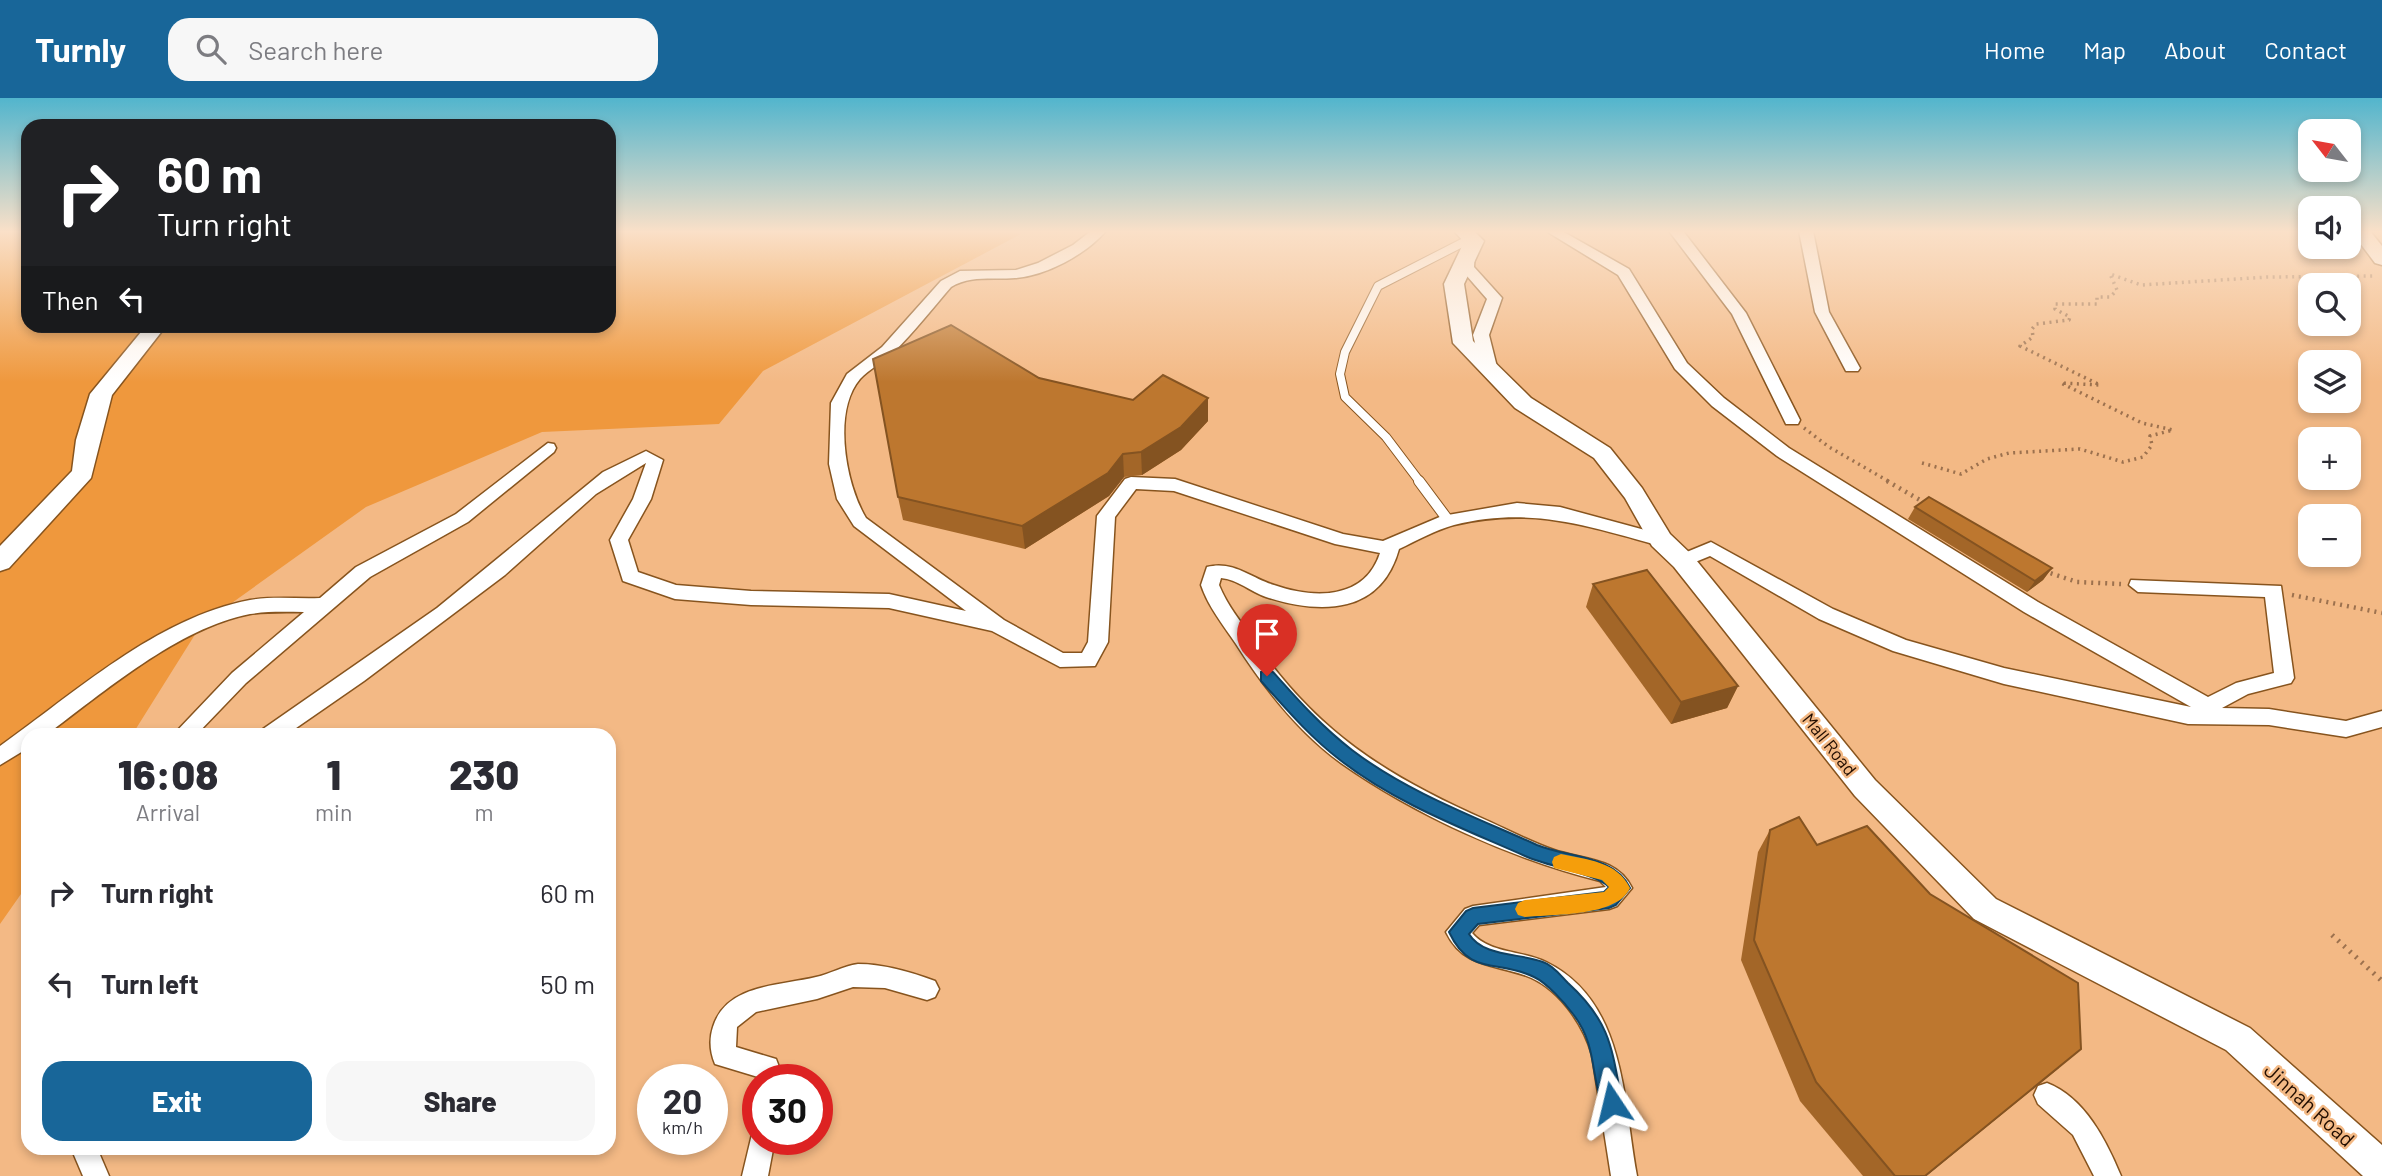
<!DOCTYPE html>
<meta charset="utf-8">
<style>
:root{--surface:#fff;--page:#f7f7f7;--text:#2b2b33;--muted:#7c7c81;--accent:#186699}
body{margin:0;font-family:Barlow,sans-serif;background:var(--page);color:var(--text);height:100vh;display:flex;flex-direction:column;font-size:26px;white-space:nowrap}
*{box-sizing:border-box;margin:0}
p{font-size:23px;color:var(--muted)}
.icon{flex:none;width:38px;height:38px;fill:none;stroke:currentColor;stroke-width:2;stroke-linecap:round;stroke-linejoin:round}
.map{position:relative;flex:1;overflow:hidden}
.details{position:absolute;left:21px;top:630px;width:595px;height:427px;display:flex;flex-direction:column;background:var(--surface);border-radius:21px;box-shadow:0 4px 10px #0003}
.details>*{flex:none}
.hud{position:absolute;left:21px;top:21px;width:595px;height:214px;border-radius:21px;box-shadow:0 4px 10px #0003;background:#202124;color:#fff;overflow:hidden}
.needle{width:46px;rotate:301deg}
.tools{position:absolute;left:2298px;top:21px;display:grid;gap:14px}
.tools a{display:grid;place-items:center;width:63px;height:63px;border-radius:14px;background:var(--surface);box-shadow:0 4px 10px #0003;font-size:35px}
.speed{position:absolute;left:637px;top:966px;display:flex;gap:14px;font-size:35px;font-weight:700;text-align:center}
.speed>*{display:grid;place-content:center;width:91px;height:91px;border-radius:50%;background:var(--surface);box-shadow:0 4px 10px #0003;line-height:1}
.speed small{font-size:18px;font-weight:400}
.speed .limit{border:10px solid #d22;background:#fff;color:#111}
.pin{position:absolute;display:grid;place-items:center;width:60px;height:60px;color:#fff;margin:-72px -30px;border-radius:50% 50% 50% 0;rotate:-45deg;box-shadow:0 0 7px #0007}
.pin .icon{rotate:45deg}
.me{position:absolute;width:77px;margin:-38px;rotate:350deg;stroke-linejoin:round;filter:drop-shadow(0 0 5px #0008)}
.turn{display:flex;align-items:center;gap:24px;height:147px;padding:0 21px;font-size:32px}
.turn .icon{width:91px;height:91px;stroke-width:2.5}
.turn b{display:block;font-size:49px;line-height:60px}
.then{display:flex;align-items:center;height:66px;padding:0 21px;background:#0003;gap:14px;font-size:26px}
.eta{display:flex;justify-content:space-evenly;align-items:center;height:119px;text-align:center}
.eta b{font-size:42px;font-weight:800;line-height:49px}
.cta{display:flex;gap:14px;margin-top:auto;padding:14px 21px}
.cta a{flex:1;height:80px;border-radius:21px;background:var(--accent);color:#fff;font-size:28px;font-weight:800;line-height:80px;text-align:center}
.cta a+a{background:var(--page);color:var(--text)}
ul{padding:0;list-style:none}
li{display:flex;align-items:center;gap:21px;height:91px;padding:0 21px}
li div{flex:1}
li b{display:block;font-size:26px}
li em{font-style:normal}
header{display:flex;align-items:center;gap:42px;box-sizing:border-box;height:98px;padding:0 35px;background:var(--accent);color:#fff}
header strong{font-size:33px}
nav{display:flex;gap:38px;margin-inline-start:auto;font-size:24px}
.search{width:490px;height:63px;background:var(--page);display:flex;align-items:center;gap:18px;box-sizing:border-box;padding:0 24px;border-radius:21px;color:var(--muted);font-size:26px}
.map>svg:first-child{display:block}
</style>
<header>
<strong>Turnly</strong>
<div class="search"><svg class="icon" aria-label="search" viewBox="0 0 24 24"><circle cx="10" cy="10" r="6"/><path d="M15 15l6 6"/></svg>Search here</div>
<nav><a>Home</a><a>Map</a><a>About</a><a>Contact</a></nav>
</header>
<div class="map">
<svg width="2382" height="1078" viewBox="0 0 2382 1078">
<rect width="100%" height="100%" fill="#f3b985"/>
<polygon fill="#ef983d" points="0,133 28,133 28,228 609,228 609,133 1007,133 1021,136 763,273 719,326 542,334 366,409 201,527 132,637 28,637 28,786 0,826"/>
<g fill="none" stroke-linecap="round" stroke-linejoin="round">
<g stroke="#87541e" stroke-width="10">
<polyline id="lane-far1" points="1420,384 1386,339 1345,299 1340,276 1345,254 1378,188 1462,145 1474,143"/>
</g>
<g stroke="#87541e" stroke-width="12">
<polyline id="lane" points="1419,383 1448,422"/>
</g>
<g stroke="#87541e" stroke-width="3">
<g id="street">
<path d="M1091 133H1106C1086 156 1046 178 1015 180 992 182 971 177 951 189 932 211 914 234 894 254 884 264 869 271 860 281 832 314 846 387 866 420L1004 522 1063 555H1082L1088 544 1097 418 1125 381 1131 379 1175 381 1343 436 1383 443 1442 418 1517 405 1560 409 1667 438 1670 442 1661 448C1586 428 1532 408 1454 427 1435 432 1416 443 1399 451 1381 516 1322 517 1266 499 1251 494 1237 481 1221 480L1219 487C1227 507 1241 524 1253 541 1315 633 1386 678 1486 722 1508 732 1531 744 1554 752 1583 762 1617 759 1632 790L1617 808 1609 811 1479 827 1472 835C1490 856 1522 852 1546 864 1626 903 1623 1003 1637 1078H1611L1592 957C1583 925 1557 888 1524 877 1492 866 1463 869 1446 834L1465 811 1473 808 1606 789 1600 783C1512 761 1415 717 1341 665 1298 634 1264 590 1236 546 1223 527 1208 508 1201 487L1207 469C1233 462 1251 480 1274 487 1314 501 1365 502 1380 455L1335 446 1174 393 1136 391 1115 419 1108 544 1095 568 1060 569 992 533 889 510 751 507 675 501 623 483 610 442 633 401 646 365 596 396 505 477 364 583 286 637H260L263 631 437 510 603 374 646 353 663 362 651 401 628 442 638 474 676 487 751 493 889 496 966 513 854 428 837 401 829 366 831 305 847 276 882 249 941 183 960 173 1016 172 1038 165 1073 147Z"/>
<polygon points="1546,133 1562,133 1629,171 1687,265 1724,300 1789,350 2038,504 2208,599 2236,585 2274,575 2265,499 2138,494 2129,487 2131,482 2281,488 2294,580 2291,585 2248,596 2222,610 2269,611 2346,623 2382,613 2382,629 2346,639 2269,627 2188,626 2004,586 1893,553 1819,521 1710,458 1683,469 1677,468 1674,463 1677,458 1711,444 1833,511 1906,542 2004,570 2191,609 2024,514 1777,358 1712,308 1675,271 1618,177"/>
<polygon points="1669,133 1683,133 1746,215 1800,322 1798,326 1786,326 1732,216"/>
<polygon points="1799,133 1813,133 1829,214 1860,270 1858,273 1846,273 1815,214"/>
<polygon points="1468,146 1475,150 1474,169 1502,200 1489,237 1498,273 1490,278 1482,273 1473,237 1487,201 1460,170 1461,150"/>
<path d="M548 345 554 346 556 350 554 354 468 424 370 479 246 585 196 637H173L232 575 304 514C286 514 268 513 250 516 178 530 104 594 46 637H28V650L0 667V648C75 595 156 520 250 502 273 498 297 501 320 500L356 469 456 416Z"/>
<path d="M858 866C884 866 911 874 935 883L939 891 935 899 927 902 885 890 853 889 817 901 756 914 737 929 736 949 776 961 784 982H759L758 979 715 966C710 954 709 941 713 929 726 886 779 888 816 879 830 876 843 868 858 866Z"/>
<path d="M2047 985C2085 1000 2106 1042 2121 1078H2094L2073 1037 2038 1006 2034 997 2038 988Z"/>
<polygon points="758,1030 758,1041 775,1041 768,1078 742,1078 753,1032"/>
<polygon points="71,1050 97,1050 109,1078 83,1078"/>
</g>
</g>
<g stroke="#87541e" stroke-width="3">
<g id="secondary">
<polygon points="1454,133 1474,133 1484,143 1464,186 1473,243 1531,300 1610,350 1642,390 1670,436 1692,457 1875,682 1996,801 2250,930 2382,1047 2382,1078 2363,1078 2226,952 1974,821 1855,698 1674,469 1652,448 1625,400 1594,360 1515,310 1453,245 1444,186 1464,144"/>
<polygon points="2351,133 2370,133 2382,148 2382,167 2375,165"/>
<polygon points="146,228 166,228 112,297 91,380 9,470 0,473 0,448 72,373 76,342 90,296"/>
</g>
</g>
<g stroke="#9c714e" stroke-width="3.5" stroke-dasharray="2 4.5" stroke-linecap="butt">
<polyline points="1804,330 1829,349 1890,384"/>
<polyline points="1922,365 1961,376 1987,361 2009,355 2080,351 2123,364 2143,359 2152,347 2150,338 2173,332 2142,325 2061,285 2100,287 2020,248 2033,239 2032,231 2036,226 2069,222 2070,219 2055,211 2055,206 2097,206 2097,199 2110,199 2117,192 2110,176 2141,187 2268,179 2374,178"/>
</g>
<g stroke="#9c714e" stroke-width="4.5" stroke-dasharray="2 5" stroke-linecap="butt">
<polyline points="1887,383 1927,406"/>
<polyline points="2044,473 2077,484 2121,486"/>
<polyline points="2292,497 2382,515"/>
</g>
<polyline stroke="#9c714e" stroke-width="5" stroke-dasharray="2 6" stroke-linecap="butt" points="2332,837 2382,883"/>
<use href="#lane-far1" stroke="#fff" stroke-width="8"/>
<use href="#lane" stroke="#fff" stroke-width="10"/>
<use href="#street" fill="#fff" fill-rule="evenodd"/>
<use href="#secondary" fill="#fff" fill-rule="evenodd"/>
</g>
<g fill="#a36628">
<polygon points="1208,323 1181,352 1142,377 1124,379 1109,398 1025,451 903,422 898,399"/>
<polygon points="1915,409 2052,470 2043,482 2027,494 1908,421"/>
<polygon points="1593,486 1738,588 1727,610 1671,626 1586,509"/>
<polygon points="1770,732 1817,747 2059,970 1926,1078 1863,1078 1800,1003 1741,862 1758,754"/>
</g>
<g fill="#845321">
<polygon points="1208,300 1208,323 1181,352 1142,377 1141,354"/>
<polygon points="1123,356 1124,379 1109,398 1025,451 1022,428"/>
<polygon points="2052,470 2043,482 2027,494 2035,483"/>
<polygon points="1738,588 1727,610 1671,626 1681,604"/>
<polygon points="2081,951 1926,1078 1925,1078"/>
</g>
<g fill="#bd772f" stroke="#845321" stroke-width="2">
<polygon points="951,227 1039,280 1133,302 1163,277 1208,300 1181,329 1141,354 1123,356 1108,375 1022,428 898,399 873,261"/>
<polygon points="1929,399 2052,470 2035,483 1915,409"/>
<polygon points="1647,472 1738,588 1681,604 1593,486"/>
<polygon points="1799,719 1817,747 1867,728 1930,796 2078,885 2081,951 1925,1078 1895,1078 1816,984 1754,842 1770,732"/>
</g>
<linearGradient id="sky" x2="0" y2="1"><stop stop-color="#52b5cd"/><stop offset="0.47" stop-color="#fae0c8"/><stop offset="1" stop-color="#fae0c8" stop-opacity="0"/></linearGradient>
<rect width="2382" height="284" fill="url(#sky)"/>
<path fill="#186699" stroke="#104263" stroke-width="2" d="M1267 572 1273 574C1298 602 1322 629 1352 652 1407 694 1475 719 1537 747 1568 760 1615 757 1630 790L1616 807 1609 810 1478 826 1469 836C1483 859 1520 855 1543 864 1553 867 1561 878 1568 885 1611 924 1612 951 1622 1005L1619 1012 1612 1015 1604 1012C1590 979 1598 948 1573 916 1565 905 1547 885 1534 879 1498 861 1470 879 1449 834L1466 813 1473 810 1604 794 1609 789C1597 776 1546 768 1525 758 1462 730 1395 705 1340 662 1310 639 1286 611 1261 583V574Z"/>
<path fill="#f59e0b" d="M1561 756C1587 762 1617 763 1630 790 1617 819 1554 816 1525 819L1518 817 1515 811 1518 805 1525 802 1604 794 1609 789 1602 782 1554 770 1552 764 1554 759Z"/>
<g text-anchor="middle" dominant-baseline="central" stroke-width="5" stroke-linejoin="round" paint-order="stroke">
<g font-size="18" fill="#210d00" stroke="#f3b985">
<text transform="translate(1830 646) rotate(51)">Mall Road</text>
</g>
<g font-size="21" fill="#210d00" stroke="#f3b985">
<text transform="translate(2310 1006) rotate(42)">Jinnah Road</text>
</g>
</g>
</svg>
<div class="tools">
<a><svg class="needle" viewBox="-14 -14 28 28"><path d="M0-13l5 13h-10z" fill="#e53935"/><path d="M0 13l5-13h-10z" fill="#7c7c81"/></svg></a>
<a><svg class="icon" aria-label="sound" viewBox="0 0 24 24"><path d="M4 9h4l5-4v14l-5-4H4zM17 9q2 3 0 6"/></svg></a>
<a><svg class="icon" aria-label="search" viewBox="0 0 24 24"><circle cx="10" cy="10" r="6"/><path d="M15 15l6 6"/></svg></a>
<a><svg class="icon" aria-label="layers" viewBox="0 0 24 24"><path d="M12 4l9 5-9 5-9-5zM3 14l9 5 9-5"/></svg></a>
<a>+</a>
<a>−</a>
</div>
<div class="speed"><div>20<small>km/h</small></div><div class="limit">30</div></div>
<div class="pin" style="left:1267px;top:578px;background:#d93025"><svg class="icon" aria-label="arrive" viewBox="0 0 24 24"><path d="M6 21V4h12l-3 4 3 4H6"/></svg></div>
<svg class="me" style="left:1612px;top:1005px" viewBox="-20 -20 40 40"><path d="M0-17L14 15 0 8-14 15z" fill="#186699" stroke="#fff" stroke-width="4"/></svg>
<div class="hud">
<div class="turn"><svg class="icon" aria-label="right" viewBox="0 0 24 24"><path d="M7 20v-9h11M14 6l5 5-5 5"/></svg><div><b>60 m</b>Turn right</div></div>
<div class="then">Then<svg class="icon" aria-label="left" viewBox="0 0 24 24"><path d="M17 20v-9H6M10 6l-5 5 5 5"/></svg></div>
</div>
<section class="details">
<div class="eta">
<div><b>16:08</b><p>Arrival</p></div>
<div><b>1</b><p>min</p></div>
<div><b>230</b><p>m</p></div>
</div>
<ul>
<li><svg class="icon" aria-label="right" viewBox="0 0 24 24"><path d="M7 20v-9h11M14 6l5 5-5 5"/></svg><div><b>Turn right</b></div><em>60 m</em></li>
<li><svg class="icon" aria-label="left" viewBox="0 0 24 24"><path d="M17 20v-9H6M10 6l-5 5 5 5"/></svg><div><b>Turn left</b></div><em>50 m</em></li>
</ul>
<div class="cta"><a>Exit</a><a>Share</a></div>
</section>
</div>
